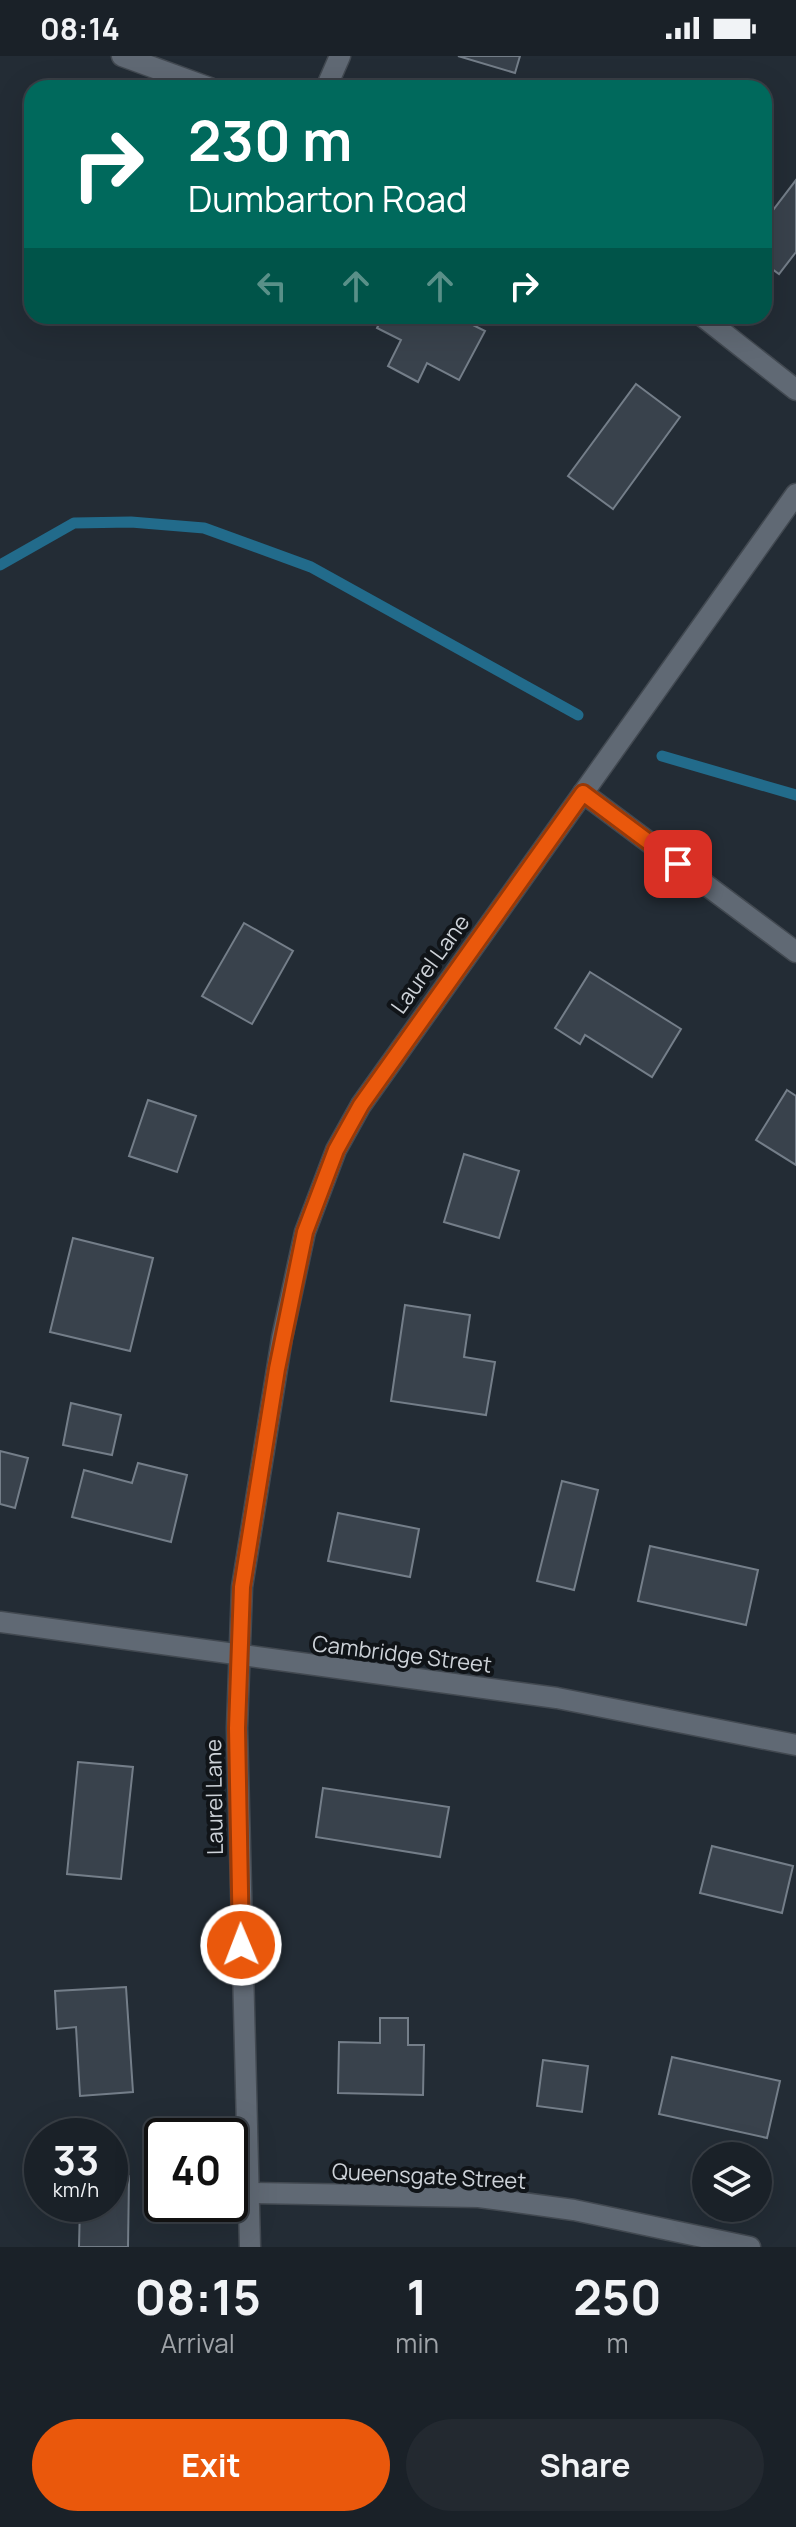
<!DOCTYPE html>
<style>
:root{--surface:#1a2128;--page:#232930;--text:#f1f3f6;--muted:#9fa3a8;--line:#383e45;--accent:#ea580c}
body{margin:0;font-family:Manrope,sans-serif;background:var(--page);color:var(--text);height:100vh;display:flex;flex-direction:column;font-size:30px;white-space:nowrap}
*{box-sizing:border-box;margin:0}
p{font-size:26px;color:var(--muted)}
.icon{flex:none;width:44px;height:44px;fill:none;stroke:currentColor;stroke-width:2;stroke-linecap:round;stroke-linejoin:round}
.map{position:relative;height:2191px;overflow:hidden}
.details{display:flex;flex-direction:column;background:var(--surface);flex:1}
.details>*{flex:none}
.guide{position:absolute;left:24px;top:24px;width:748px;height:244px;border-radius:24px;box-shadow:0 8px 32px #0002,0 0 0 2px var(--line);background:#00695c;color:#fff;overflow:hidden}
.controls{position:absolute;left:692px;top:2086px;display:grid;gap:16px}
.controls a{display:grid;place-items:center;width:80px;height:80px;border-radius:50%;background:var(--surface);box-shadow:0 8px 32px #0002,0 0 0 2px var(--line);font-size:40px}
.speed{position:absolute;left:24px;top:2062px;display:flex;gap:16px;font-size:40px;font-weight:700;text-align:center}
.speed>*{display:grid;place-content:center;width:104px;height:104px;border-radius:50%;background:var(--surface);box-shadow:0 8px 32px #0002,0 0 0 2px var(--line);line-height:1}
.speed small{font-size:20px;font-weight:400}
.speed .limit{border:4px solid #111;border-radius:12px;background:#fff;color:#111}
.pin{position:absolute;display:grid;place-items:center;width:68px;height:68px;color:#fff;margin:-34px;border-radius:16px;box-shadow:0 4px 12px #0006}
.me{position:absolute;width:88px;margin:-44px;rotate:359deg;stroke-linejoin:round;filter:drop-shadow(0 0 6px #0008)}
.turn{display:flex;align-items:center;gap:28px;height:168px;padding:0 32px;font-size:36px}
.turn .icon{width:104px;height:104px;stroke-width:2.5}
.turn b{display:block;font-size:56px;line-height:68px}
.lanes{display:flex;align-items:center;height:76px;padding:0 32px;background:#0003;justify-content:center;gap:40px;direction:ltr}
.lanes .off{opacity:.35}
.eta{display:flex;justify-content:space-evenly;align-items:center;height:136px;text-align:center}
.eta b{font-size:48px;font-weight:700;line-height:56px}
.button{display:flex;gap:16px;margin-top:auto;padding:16px 32px}
.button a{flex:1;height:92px;border-radius:48px;background:var(--accent);color:#fff;font-size:32px;font-weight:700;line-height:92px;text-align:center}
.button a+a{background:var(--page);color:var(--text)}
.status{display:flex;justify-content:space-between;align-items:center;height:56px;padding:0 40px;background:var(--surface);direction:ltr}
.status svg{height:22px;fill:currentColor}
.map>svg:first-child{display:block}
</style>
<div class="status"><b>08:14</b><svg viewBox="0 0 49 12"><path d="M0 12V9h3v3zM5 12V6h3v6zM10 12V3h3v9zM15 12V0h3v12zM26 1h20v11H26zM47 4h2v5h-2z"/></svg></div>
<div class="map">
<svg width="796" height="2191" viewBox="0 0 796 2191">
<rect width="100%" height="100%" fill="#232c35"/>
<g fill="none" stroke-linecap="round" stroke-linejoin="round">
<g stroke="#226b8b" stroke-width="11">
<polyline points="0,509 74,467 131,466 204,472 311,511 578,659"/>
<polyline points="662,700 796,739"/>
</g>
</g>
<g fill="#39424c" stroke="#747e89" stroke-width="2">
<polygon points="458,0 520,0 515,17"/>
<polygon points="796,124 796,196 779,218 764,207 764,153 770,158"/>
<polygon points="383,260 455,260 485,275 459,324 427,307 418,326 388,310 401,284 377,272"/>
<polygon points="636,328 680,361 613,453 568,420"/>
<polygon points="244,867 293,895 252,968 202,940"/>
<polygon points="590,916 681,973 652,1021 585,979 580,988 555,972"/>
<polygon points="787,1034 796,1040 796,1109 756,1084"/>
<polygon points="148,1044 196,1060 177,1116 129,1100"/>
<polygon points="464,1098 519,1115 499,1182 444,1166"/>
<polygon points="73,1182 153,1202 130,1295 50,1276"/>
<polygon points="405,1249 470,1259 464,1301 495,1306 486,1359 391,1345"/>
<polygon points="71,1347 121,1359 112,1399 63,1389"/>
<polygon points="0,1395 28,1402 15,1452 0,1448"/>
<polygon points="138,1407 187,1419 171,1486 72,1461 84,1414 132,1427"/>
<polygon points="562,1425 598,1434 574,1534 537,1525"/>
<polygon points="338,1457 419,1473 410,1521 328,1505"/>
<polygon points="650,1490 758,1514 746,1569 638,1545"/>
<polygon points="78,1706 133,1711 121,1823 67,1818"/>
<polygon points="323,1732 449,1751 440,1801 316,1781"/>
<polygon points="712,1790 793,1810 782,1857 700,1837"/>
<polygon points="126,1931 133,2036 80,2040 76,1971 57,1973 55,1935"/>
<polygon points="380,1962 408,1962 408,1989 424,1989 423,2039 338,2037 339,1986 380,1987"/>
<polygon points="672,2001 780,2025 767,2082 659,2058"/>
<polygon points="543,2004 588,2010 582,2056 537,2050"/>
<polygon points="110,2120 129,2120 128,2191 79,2191 80,2148 110,2148"/>
</g>
<g fill="none" stroke-linecap="round" stroke-linejoin="round">
<g stroke="#424951" stroke-width="23">
<g id="minor">
<polyline points="122,0 210,32"/>
<polyline points="326,32 340,0"/>
<polyline points="702,260 796,334"/>
<polyline points="583,737 796,896"/>
<polyline points="0,1566 557,1642 796,1689"/>
<polyline points="247,2137 479,2141 574,2154 750,2191"/>
<polyline points="250,2191 237,1672 242,1531 282,1282 305,1176 336,1094 361,1049 796,438"/>
</g>
</g>
<use href="#minor" stroke="#606974" stroke-width="20"/>
</g>
<g fill="none" stroke-linecap="round" stroke-linejoin="round">
<g stroke="#983908" stroke-width="20">
<polyline id="route" points="241,1889 237,1672 242,1531 277,1313 305,1176 336,1094 361,1049 583,737 678,808"/>
</g>
<use href="#route" stroke="#ea580c" stroke-width="14"/>
</g>
<g text-anchor="middle" dominant-baseline="central" stroke-width="8" stroke-linejoin="round" paint-order="stroke">
<g font-size="22" fill="#cdd2d8" stroke="#101418">
<text transform="translate(430 908) rotate(-54)">Laurel Lane</text>
<text transform="translate(402 1598) rotate(7)">Cambridge Street</text>
<text transform="translate(214 1741) rotate(-91)">Laurel Lane</text>
<text transform="translate(429 2120) rotate(3)">Queensgate Street</text>
</g>
</g>
</svg>
<div class="controls">
<a><svg class="icon" aria-label="layers" viewBox="0 0 24 24"><path d="M12 4l9 5-9 5-9-5zM3 14l9 5 9-5"/></svg></a>
</div>
<div class="speed"><div>33<small>km/h</small></div><div class="limit">40</div></div>
<div class="pin" style="left:678px;top:808px;background:#d93025"><svg class="icon" aria-label="arrive" viewBox="0 0 24 24"><path d="M6 21V4h12l-3 4 3 4H6"/></svg></div>
<svg class="me" style="left:241px;top:1889px" viewBox="-20 -20 40 40"><circle r="17" fill="#ea580c" stroke="#fff" stroke-width="3"/><path d="M0-11L8 9 0 5-8 9z" fill="#fff"/></svg>
<div class="guide">
<div class="turn"><svg class="icon" aria-label="right" viewBox="0 0 24 24"><path d="M7 20v-9h11M14 6l5 5-5 5"/></svg><div><b>230 m</b>Dumbarton Road</div></div>
<div class="lanes"><svg class="icon off" aria-label="left" viewBox="0 0 24 24"><path d="M17 20v-9H6M10 6l-5 5 5 5"/></svg><svg class="icon off" aria-label="ahead" viewBox="0 0 24 24"><path d="M12 20V5M6 11l6-6 6 6"/></svg><svg class="icon off" aria-label="ahead" viewBox="0 0 24 24"><path d="M12 20V5M6 11l6-6 6 6"/></svg><svg class="icon" aria-label="right" viewBox="0 0 24 24"><path d="M7 20v-9h11M14 6l5 5-5 5"/></svg></div>
</div>
</div>
<section class="details">
<div class="eta">
<div><b>08:15</b><p>Arrival</p></div>
<div><b>1</b><p>min</p></div>
<div><b>250</b><p>m</p></div>
</div>
<div class="button"><a>Exit</a><a>Share</a></div>
</section>
